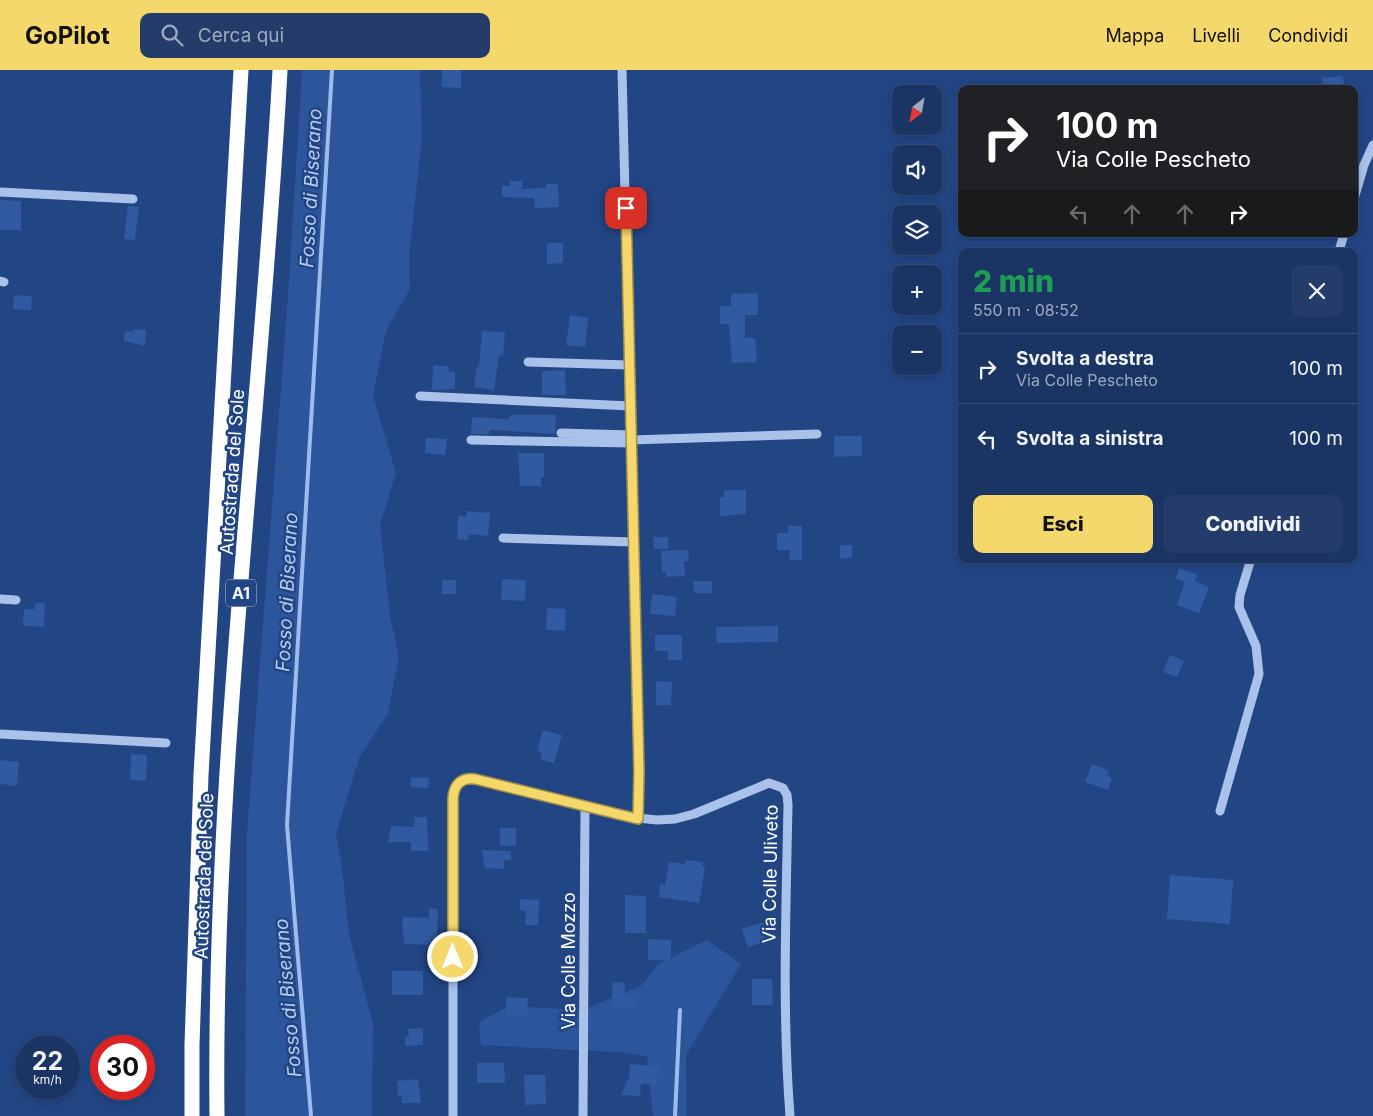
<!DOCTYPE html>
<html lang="it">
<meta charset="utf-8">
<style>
:root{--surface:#1a3463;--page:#233c69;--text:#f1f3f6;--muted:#9faabe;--line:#384f78;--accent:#f5d86c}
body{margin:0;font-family:Inter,sans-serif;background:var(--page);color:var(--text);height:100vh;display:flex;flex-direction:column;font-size:19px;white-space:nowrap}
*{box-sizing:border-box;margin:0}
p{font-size:16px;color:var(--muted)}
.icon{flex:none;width:28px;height:28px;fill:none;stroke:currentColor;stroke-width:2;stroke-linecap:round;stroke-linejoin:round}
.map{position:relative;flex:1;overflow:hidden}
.drawer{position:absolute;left:958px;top:178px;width:400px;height:315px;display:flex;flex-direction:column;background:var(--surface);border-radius:10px;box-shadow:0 2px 8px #0003,0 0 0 1px var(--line)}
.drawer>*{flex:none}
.hud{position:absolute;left:958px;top:15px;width:400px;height:152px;border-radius:10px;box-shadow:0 2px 8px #0003,0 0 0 1px var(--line);background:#202124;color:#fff;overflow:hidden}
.needle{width:32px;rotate:211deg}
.tools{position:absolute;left:892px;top:15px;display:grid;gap:10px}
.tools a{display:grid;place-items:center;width:50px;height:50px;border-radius:10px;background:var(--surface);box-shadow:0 2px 8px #0003,0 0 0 1px var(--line);font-size:25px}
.speed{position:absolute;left:15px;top:965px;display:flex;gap:10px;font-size:25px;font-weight:700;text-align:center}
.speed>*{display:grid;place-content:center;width:65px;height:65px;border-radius:50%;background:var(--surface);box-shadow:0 2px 8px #0003,0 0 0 1px var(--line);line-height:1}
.speed small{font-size:12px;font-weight:400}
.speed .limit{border:8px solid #d22;background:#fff;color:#111}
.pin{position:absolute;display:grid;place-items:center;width:42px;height:42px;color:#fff;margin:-21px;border-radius:10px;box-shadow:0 2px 8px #0006}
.me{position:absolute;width:55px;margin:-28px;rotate:0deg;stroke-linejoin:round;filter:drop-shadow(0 0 4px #0008)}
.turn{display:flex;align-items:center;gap:18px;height:105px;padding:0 15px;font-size:22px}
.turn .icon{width:65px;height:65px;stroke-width:2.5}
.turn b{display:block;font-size:35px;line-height:42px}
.lanes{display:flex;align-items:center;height:48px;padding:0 15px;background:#0003;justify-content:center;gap:25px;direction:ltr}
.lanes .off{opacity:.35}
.round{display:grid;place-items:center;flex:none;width:52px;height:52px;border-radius:10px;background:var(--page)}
.summary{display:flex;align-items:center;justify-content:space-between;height:85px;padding:0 15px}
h1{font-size:30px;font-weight:800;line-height:38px;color:#1e9e55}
.button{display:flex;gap:10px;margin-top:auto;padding:10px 15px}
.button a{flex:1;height:58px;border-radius:10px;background:var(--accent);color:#111;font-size:20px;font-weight:800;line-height:58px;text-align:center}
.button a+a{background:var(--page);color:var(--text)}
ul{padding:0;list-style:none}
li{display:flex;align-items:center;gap:15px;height:70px;padding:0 15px;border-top:1px solid var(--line)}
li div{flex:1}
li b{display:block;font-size:19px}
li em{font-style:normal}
header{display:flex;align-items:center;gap:30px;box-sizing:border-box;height:70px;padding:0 25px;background:var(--accent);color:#111}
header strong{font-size:24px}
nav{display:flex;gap:28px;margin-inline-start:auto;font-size:18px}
.search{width:350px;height:45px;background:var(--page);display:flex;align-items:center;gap:12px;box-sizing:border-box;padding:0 18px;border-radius:10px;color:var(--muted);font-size:19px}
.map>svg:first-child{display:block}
</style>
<header>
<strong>GoPilot</strong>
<div class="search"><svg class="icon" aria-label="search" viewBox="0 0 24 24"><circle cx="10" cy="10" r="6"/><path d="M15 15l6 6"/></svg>Cerca qui</div>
<nav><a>Mappa</a><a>Livelli</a><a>Condividi</a></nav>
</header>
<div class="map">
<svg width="1373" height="1046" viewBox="0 0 1373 1046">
<rect width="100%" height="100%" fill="#224584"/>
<g fill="#2c569c">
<polygon points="302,0 420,0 422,67 409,187 410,219 386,261 373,326 396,403 380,455 390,546 399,586 388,643 359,688 336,764 342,797 349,864 373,954 372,1046 245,1046 247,762 288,226"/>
<polygon points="707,870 741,894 686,985 687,1046 653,1046 647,986 616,982 481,975 479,952 509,936 583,940 642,915 658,894"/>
</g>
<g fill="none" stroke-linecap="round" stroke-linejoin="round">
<g stroke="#9ebbea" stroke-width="4">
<polyline points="311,1046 287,755 332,0"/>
<polyline points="675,1046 680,940"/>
</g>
</g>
<g fill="#315ba1">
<polygon points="442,0 461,0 461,18 442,17"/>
<polygon points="1343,6 1344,19 1323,19 1322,8"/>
<polygon points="510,111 522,111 522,119 546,118 546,114 558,114 559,137 535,138 534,128 502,127 502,116 510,116"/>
<polygon points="0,130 21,131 21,160 0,160"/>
<polygon points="128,136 139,137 135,170 124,169"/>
<polygon points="547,173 563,173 563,193 547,194"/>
<polygon points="758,223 758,245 745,245 745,268 755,268 757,292 732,293 729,254 720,254 720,236 731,236 731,224"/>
<polygon points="14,225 32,226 31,240 13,239"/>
<polygon points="570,245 588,248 585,277 566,275"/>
<polygon points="134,259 146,260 145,276 124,271 125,261 134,262"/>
<polygon points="482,261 505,262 503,286 499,285 494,320 474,317 477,296 479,296"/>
<polygon points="433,295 449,296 448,302 455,302 455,319 432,320"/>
<polygon points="565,300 566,325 542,325 542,301"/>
<polygon points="510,345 556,345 555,364 490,360 489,364 471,364 472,347 505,349 510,348"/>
<polygon points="834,366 862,366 862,386 834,387"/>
<polygon points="426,368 447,369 445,385 425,383"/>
<polygon points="518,383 544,383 544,407 541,408 541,416 520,416"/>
<polygon points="724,420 746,420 746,444 720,446 720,427 724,427"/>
<polygon points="467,441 490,443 488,466 469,464 468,470 457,469 458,446 466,447"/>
<polygon points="788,456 802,456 802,490 789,490 790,480 777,480 777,463 788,463"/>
<polygon points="653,467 668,467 668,479 654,479"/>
<polygon points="840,475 852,475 852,488 840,489"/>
<polygon points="688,480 689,491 684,491 685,506 666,507 666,502 662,502 661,481"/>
<polygon points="1179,498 1198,505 1195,511 1209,517 1199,543 1177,535 1185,512 1176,508"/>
<polygon points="502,509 526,510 525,531 501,530"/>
<rect x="442" y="510" width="14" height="14"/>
<polygon points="693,511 712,511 712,523 694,523"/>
<polygon points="652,524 677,527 675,546 650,544"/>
<polygon points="35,533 45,533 44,557 23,556 24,539 35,539"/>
<polygon points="547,538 566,539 565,561 546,560"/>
<polygon points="778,556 778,572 717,573 716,557"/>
<polygon points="655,565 682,565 682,590 668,590 668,581 655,581"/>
<polygon points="1170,585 1184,591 1177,607 1163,602"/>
<polygon points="656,611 672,612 671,635 656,635"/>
<polygon points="543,660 562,665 554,693 540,689 542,683 537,681"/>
<polygon points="131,684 147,685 146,711 130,710"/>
<polygon points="0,690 19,692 17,716 0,714"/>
<polygon points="1092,694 1109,701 1107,706 1112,708 1108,720 1085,712"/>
<polygon points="411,707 429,708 428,718 410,717"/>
<polygon points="414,747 427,747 428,781 411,781 411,772 388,772 391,756 414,757"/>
<rect x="500" y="758" width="16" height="18"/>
<polygon points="482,780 511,781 511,790 504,790 504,799 485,798"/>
<polygon points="686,790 703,792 702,796 705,797 699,833 659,827 660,814 665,815 669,792 685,794"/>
<polygon points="1170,805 1233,810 1230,854 1167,849"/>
<polygon points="625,825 646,826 646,863 625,863"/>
<polygon points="520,829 539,830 538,855 525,855 526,841 520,840"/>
<polygon points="429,838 438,839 437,875 404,874 402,847 429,848"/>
<polygon points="764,852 770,870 748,877 742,859"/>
<polygon points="648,869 671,870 671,890 648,890"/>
<rect x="392" y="901" width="31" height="24"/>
<polygon points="752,909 772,909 773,935 752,935"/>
<polygon points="613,912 625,913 624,927 636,928 636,939 611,938"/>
<polygon points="506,927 528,928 527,946 506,945"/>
<polygon points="423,958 423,975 405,976 405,967 409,966 408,959"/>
<polygon points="477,993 504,993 505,1013 477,1013"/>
<polygon points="630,994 658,996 656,1015 641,1014 640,1026 621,1025 629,1007"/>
<polygon points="524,1005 545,1005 546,1034 525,1035"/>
<polygon points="418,1009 421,1033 402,1033 402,1026 398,1026 397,1011"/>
</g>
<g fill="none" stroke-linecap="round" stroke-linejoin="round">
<g stroke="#aac2e9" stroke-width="9">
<polyline points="622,0 639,702 638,749"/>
<polyline points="0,122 133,129"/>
<polyline points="1354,129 1364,95 1373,75"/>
<polyline points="1339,181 1344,164"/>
<polyline points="0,211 4,212"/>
<polyline points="528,292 629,295"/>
<polyline points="420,326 630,336"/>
<polyline points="561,363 631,365"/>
<polyline points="471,370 631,373"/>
<polyline points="631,370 817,364"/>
<polyline points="503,468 633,472"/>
<polyline points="0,529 16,530"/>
<polyline points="0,664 166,673"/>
<polyline points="1220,741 1259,604 1256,576 1239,537 1240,525 1251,489"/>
<path d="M453 1046V728L458 713 469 708 620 746 657 750 675 749 694 744 769 713 783 718 787 725 788 735C786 839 782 942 790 1046"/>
<polyline points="583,1046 585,737"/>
</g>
<g stroke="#fff" stroke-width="15">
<polyline points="192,1046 192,975 201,705 241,0"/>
<path d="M217 1046C213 697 261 348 280 0"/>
</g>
</g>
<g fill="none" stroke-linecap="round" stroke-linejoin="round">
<g stroke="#9f8c46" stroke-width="12">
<path id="route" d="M453 887V728C454 714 462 707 475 709L638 749 639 702 626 138"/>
</g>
<use href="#route" stroke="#f5d86c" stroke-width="9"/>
</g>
<g text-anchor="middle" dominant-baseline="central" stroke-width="5" stroke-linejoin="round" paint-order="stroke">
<rect fill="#224584" stroke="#bdc7da" stroke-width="1" x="226" y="509.5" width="30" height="27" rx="4"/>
<g font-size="16" font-weight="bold" fill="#fff">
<text x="241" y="523">A1</text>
</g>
<g font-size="18" fill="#fff" stroke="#224584">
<text transform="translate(232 402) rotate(-86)">Autostrada del Sole</text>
<text transform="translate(770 804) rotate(-89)">Via Colle Uliveto</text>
<text transform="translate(204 806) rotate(-88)">Autostrada del Sole</text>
<text transform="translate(568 891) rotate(-90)">Via Colle Mozzo</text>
</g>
<g font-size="19" font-style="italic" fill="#b6ccf0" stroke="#224584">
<text transform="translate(311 118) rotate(-87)">Fosso di Biserano</text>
<text transform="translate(287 522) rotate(-87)">Fosso di Biserano</text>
<text transform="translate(288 928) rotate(-95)">Fosso di Biserano</text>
</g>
</g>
</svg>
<div class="tools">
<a><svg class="needle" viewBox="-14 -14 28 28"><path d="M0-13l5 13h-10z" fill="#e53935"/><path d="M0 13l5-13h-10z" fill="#9faabe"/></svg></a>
<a><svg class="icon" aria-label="sound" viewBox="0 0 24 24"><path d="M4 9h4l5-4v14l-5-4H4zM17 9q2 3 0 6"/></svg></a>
<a><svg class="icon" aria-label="layers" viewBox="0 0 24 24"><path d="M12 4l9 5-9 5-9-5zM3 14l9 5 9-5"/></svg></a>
<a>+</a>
<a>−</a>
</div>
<div class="speed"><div>22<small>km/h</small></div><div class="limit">30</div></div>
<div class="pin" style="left:626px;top:138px;background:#d93025"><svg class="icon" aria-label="arrive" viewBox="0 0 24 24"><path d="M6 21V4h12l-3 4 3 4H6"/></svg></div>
<svg class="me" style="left:453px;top:887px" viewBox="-20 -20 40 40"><circle r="17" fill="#f5d86c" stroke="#fff" stroke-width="3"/><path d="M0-11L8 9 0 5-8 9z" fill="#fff"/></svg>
<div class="hud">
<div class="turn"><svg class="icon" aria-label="right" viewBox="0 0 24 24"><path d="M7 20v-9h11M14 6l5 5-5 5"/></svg><div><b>100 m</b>Via Colle Pescheto</div></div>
<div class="lanes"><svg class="icon off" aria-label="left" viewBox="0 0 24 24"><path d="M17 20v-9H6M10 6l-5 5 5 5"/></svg><svg class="icon off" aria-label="ahead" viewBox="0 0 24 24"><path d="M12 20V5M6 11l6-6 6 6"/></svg><svg class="icon off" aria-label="ahead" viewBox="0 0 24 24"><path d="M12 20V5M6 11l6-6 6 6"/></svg><svg class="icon" aria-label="right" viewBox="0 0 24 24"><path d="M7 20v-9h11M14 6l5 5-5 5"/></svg></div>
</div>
<section class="drawer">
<div class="summary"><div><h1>2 min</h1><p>550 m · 08:52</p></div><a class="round"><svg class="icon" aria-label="close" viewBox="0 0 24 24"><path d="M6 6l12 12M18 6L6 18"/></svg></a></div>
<ul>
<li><svg class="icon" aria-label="right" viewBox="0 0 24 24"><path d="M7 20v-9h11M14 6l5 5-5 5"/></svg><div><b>Svolta a destra</b><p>Via Colle Pescheto</p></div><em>100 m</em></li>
<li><svg class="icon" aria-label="left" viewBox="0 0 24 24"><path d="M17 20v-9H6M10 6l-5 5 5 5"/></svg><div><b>Svolta a sinistra</b></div><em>100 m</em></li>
</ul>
<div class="button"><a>Esci</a><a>Condividi</a></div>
</section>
</div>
